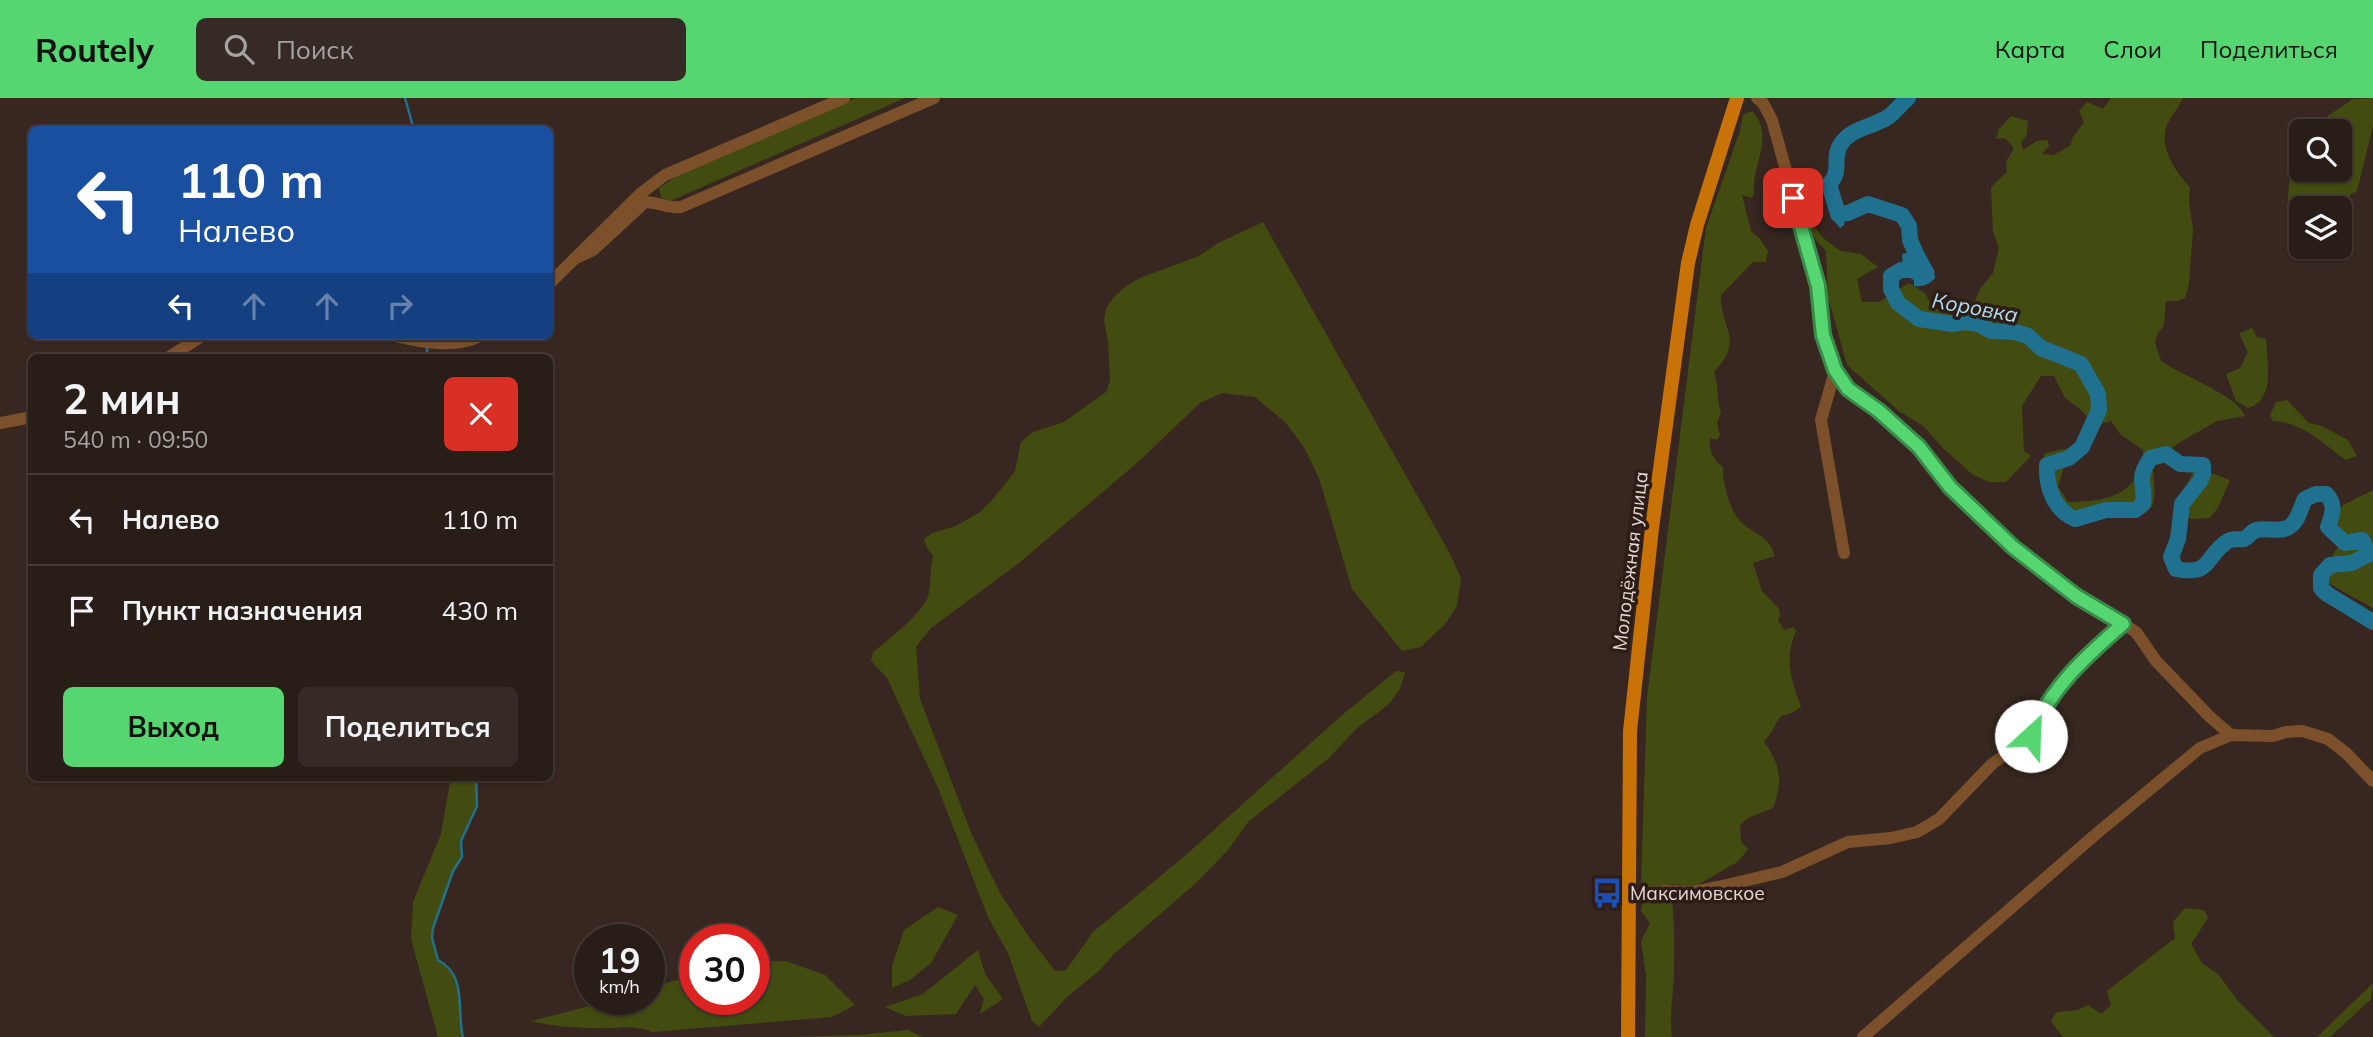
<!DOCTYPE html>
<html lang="ru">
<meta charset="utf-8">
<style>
:root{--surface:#291d18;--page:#352a25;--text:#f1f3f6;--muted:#a5a2a2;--line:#453b37;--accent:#56d671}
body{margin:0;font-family:Mulish,sans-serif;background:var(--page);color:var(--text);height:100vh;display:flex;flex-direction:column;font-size:26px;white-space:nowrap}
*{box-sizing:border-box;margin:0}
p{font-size:23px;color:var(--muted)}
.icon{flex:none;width:38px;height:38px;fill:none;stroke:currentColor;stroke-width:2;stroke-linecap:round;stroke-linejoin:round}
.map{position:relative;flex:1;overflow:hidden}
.details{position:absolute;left:28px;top:256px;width:525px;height:427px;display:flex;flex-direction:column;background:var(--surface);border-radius:10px;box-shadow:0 2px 5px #0004,0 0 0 2px var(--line)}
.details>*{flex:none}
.top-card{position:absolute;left:28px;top:28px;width:525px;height:214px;border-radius:10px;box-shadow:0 2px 5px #0004,0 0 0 2px var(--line);background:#1a4fa0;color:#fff;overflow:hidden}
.controls{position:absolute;left:2289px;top:21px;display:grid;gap:14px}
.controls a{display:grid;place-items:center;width:63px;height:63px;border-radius:10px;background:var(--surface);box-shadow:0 2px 5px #0004,0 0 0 2px var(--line);font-size:35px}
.speed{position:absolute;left:574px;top:826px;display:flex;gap:14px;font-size:35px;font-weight:700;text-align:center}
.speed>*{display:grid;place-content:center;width:91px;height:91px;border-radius:50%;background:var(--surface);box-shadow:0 2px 5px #0004,0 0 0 2px var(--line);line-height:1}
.speed small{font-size:18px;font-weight:400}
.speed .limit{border:10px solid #d22;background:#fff;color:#111}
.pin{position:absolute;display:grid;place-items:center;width:60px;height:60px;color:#fff;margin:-30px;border-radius:14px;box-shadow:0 4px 10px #0006}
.me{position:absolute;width:77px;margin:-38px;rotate:25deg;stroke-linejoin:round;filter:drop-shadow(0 0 5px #0008)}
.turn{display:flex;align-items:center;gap:24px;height:147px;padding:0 35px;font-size:32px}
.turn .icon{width:91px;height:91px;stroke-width:2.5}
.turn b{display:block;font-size:49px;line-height:60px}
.lanes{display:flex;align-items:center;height:66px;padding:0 35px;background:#0003;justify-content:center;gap:35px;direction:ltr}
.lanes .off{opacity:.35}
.round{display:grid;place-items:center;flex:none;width:74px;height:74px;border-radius:10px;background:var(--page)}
.headline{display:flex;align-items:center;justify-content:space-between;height:119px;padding:0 35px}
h1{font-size:42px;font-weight:700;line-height:52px}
.primary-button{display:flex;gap:14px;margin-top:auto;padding:14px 35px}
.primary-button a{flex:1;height:80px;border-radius:10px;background:var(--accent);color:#111;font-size:28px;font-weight:700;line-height:80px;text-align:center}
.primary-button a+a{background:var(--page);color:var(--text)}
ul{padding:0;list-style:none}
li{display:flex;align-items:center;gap:21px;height:91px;padding:0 35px;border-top:2px solid var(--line)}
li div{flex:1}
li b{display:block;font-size:26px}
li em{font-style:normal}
header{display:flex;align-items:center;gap:42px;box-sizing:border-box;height:98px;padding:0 35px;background:var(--accent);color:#111}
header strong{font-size:33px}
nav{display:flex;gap:38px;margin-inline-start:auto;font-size:24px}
.search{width:490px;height:63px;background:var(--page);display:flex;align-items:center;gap:18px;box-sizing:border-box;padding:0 24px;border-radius:10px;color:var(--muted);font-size:26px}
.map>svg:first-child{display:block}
</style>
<header>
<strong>Routely</strong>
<div class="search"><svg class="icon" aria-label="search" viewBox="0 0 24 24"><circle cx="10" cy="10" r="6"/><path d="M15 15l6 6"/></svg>Поиск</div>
<nav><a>Карта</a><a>Слои</a><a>Поделиться</a></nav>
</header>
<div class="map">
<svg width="2373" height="939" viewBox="0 0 2373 939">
<rect width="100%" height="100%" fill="#372720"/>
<g fill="#434c10">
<polygon points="856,0 905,0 668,104 661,99 659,90 686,72"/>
<path d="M2111 0H2183C2178 12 2167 21 2165 34 2162 54 2177 76 2190 89L2189 103 2193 132 2189 186 2185 200 2177 203H2166L2164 227 2158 235 2155 244 2161 263C2179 276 2240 299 2245 318L2217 323 2177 346 2166 355 2153 356C2151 375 2158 392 2152 409L2143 408C2128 418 2129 414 2113 417 2077 424 2057 425 2046 386 2042 373 2041 367 2045 355L2079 348V355L2065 366 2058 388 2068 404C2105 404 2142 397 2143 352L2120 336 2111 323 2103 325 2098 329 2080 311 2065 300 2054 278H2041L2022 308 2024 353 2031 358 2006 384H1989L1972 376 1944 351 1923 328 1899 313 1847 267 1828 199 1826 153 1815 141 1808 127 1809 113 1803 85 1808 77 1818 75 1815 88 1820 106 1815 129 1823 140 1835 149 1841 153 1861 156 1878 169 1857 181 1862 204H1879L1909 185 1925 195 1933 210 1952 213 1971 212 1980 191 1993 175 1999 150 1993 133 1991 89 2007 74 2006 64 2014 50 2005 40 1996 41 1999 31 2011 18 2028 23 2027 36 2021 45 2023 52 2037 43 2048 42 2049 48 2042 56 2053 57 2070 48 2073 39 2084 24 2079 13 2087 4 2103 11Z"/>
<path d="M2373 0V28L2357 93 2351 96 2340 123V110H2301V133L2291 140C2286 113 2286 70 2301 47V72H2340V33H2310L2313 28 2353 1Z"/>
<path d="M1752 13C1776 38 1751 66 1754 96L1751 100 1742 97 1751 133 1760 141 1768 153 1766 164H1753L1721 197C1721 233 1745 241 1714 274 1719 287 1716 301 1721 315L1717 325 1720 337 1717 342 1710 340C1709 353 1713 362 1723 369 1722 384 1730 412 1740 423 1754 437 1768 436 1775 458L1753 465 1762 493 1779 511 1780 517 1778 522 1784 532 1793 529 1796 533C1784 561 1791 581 1801 609L1792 615 1781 618C1774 627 1772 636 1764 644 1781 666 1783 685 1773 710L1748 720 1740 727 1741 744 1748 751 1739 763 1694 789 1672 786 1653 790 1641 788 1647 599 1706 130 1740 33 1743 17Z"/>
<path d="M1263 124 1449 454 1461 480 1457 508 1445 526 1421 549 1402 553 1352 491 1319 380 1304 349 1285 324 1255 299 1222 295 1200 305 1137 365 1019 465 931 530 916 549 920 601 972 737 1000 795 1029 839 1055 873 1066 872 1093 834 1187 756 1341 618 1396 573 1405 574 1400 591 1388 607 1357 630 1329 660 1248 724 1228 752 1196 785 1114 856 1099 873 1068 898 1039 929 1032 923 1008 855 988 819 938 690 887 580 871 563 873 554C888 542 922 516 928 498 931 489 930 470 933 458L927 450 924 441 932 435 956 428 980 414 994 400 1015 373 1021 344 1033 334 1064 324 1106 294 1110 282 1108 243 1104 223 1106 211 1113 200 1126 188 1140 180 1199 158 1218 145Z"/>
<path d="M2252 230 2257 239 2266 241C2267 264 2276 302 2248 310L2236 303 2226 276 2240 270 2248 254 2239 235Z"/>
<path d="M2287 302 2309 325 2322 328 2348 342 2357 358 2346 362C2324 346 2302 324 2273 323L2270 317 2276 304Z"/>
<polygon points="2209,365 2211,375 2230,382 2218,410 2210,420 2190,421 2180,401 2195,370"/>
<path d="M2373 392V510L2328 485C2328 465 2332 454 2346 440L2334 420 2343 407Z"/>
<path d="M451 679H476L477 708 461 743 462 759 453 773 433 830 432 840 438 862C468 878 456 912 463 939H438L411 841 413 804 441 736Z"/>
<path d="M1658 800 1672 804C1675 828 1674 853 1674 877 1673 900 1669 916 1672 939H1645L1646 877 1641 843 1650 825 1641 813 1643 803Z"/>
<polygon points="938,809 958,817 931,865 910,882 892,890 892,868 904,832"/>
<polygon points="2185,810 2204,812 2208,820 2191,846 2202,865 2219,877 2237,902 2274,939 2063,939 2051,923 2057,914 2078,912 2088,907 2101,916 2111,907 2107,893 2175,840 2173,824"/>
<polygon points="978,852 985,876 1003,901 980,916 984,901 975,887 956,916 906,918 885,909 923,896"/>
<path d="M786 863 825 877 855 907 832 919 652 934C632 926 618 931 597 930 575 930 552 928 531 923L617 901H649V890L695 877V901H754V864Z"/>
<polygon points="2373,885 2371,901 2330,939 2317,939"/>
<polygon points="908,932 923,939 786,939 860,937"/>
</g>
<g fill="#1f718f">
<polygon points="1831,92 1839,110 1847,114 1844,127 1840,130 1831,119 1828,95"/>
<path d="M1918 152 1924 154 1934 172 1935 180C1930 186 1923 189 1914 188V182C1902 177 1903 166 1902 156Z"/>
</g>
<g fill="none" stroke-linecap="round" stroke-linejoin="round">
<g stroke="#1f718f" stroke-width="2.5">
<polyline points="405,0 414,32"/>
<polyline points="427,248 427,259"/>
<path d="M463 939C456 912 468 878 438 862L432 840 433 830 453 773 462 759 461 743 477 708 476 679"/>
</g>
<path stroke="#1f718f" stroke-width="16" d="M1908 0C1901 6 1895 14 1888 19 1873 29 1851 30 1841 46 1831 60 1843 73 1829 86L1838 116 1848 115 1868 106 1902 117 1909 128 1910 142 1920 165 1913 172H1901L1891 178V191L1898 205 1919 221 1952 226 1965 224 1978 226 1991 233 2015 234 2028 238 2041 250 2081 266 2098 296 2099 312 2082 349 2069 360 2047 367C2046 389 2054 412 2075 421L2106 412H2135L2143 406C2146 386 2135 381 2151 360L2166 356 2180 366 2203 367V376L2200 383 2182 406 2178 441 2171 459 2176 471C2213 478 2204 458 2228 443 2233 440 2238 442 2244 441 2249 439 2251 433 2257 432 2268 429 2278 435 2289 429 2299 423 2300 410 2305 401L2316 396H2326C2336 406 2333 416 2328 429L2345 445 2362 442 2369 456 2352 465 2330 467 2321 477V490L2327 496 2373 524"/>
<g stroke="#7b502b" stroke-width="12">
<polyline points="1757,0 1763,5 1772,22 1818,188 1823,237 1835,273 1848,291 1879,313 1919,349 1950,389 2013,449 2076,497 2136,534 2156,563 2210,619 2231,637"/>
<path d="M574 161 593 152 645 104C658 104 669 111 681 109L934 0"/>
<polyline points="550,185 640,96 665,77 844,0"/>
<path d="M395 238C420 244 456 251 480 238"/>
<polyline points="169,259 202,238"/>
<polyline points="1835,273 1821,322 1844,455"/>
<polyline points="0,325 32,319"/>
<polyline points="1628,797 1666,793 1693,794 1718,789 1782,774 1848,744 1891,740 1917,734 1939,721 1992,666 2031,638 2047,604 2064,581 2123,526"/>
<polyline points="1863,939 2096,736 2200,650 2231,637 2273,638 2286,634 2302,633 2328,641 2346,655 2373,683"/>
</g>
<polyline stroke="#c87208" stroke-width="14" points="1628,939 1630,633 1652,430 1688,165 1697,127 1737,0"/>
</g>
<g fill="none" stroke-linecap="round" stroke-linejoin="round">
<g stroke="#388b49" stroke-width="18">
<path id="route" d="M1793 100 1818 188 1823 237 1835 272 1848 291 1879 313 1919 349 1950 389 2013 449 2076 498 2123 526C2085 559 2050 590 2031 638"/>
</g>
<use href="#route" stroke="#56d671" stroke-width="12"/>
</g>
<defs>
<g id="bus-bare" transform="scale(2.415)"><path d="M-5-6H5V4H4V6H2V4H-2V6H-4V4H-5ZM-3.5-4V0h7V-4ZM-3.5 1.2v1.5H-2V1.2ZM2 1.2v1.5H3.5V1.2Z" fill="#1a4fb4" stroke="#2d1d16" stroke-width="2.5" paint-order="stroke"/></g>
</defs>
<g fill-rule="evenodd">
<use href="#bus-bare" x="1607" y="795"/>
</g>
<g text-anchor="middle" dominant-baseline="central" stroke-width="7" stroke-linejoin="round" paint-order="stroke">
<g font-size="19" fill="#e4d8d4" stroke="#2d1d16">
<text transform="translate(1630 463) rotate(-83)">Молодёжная улица</text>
</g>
<g font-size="19" fill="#e4d8d4" stroke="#2d1d16" text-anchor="start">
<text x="1630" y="795">Максимовское</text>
</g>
<g font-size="21" font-style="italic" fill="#afdef3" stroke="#2d1d16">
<text transform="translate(1975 209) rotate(10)">Коровка</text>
</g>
</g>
</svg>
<div class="controls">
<a><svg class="icon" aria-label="search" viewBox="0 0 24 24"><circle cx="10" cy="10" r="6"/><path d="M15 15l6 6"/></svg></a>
<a><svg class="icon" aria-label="layers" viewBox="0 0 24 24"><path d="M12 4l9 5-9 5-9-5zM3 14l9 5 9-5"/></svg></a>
</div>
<div class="speed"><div>19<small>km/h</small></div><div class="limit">30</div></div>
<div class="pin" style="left:1793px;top:100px;background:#d93025"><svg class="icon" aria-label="arrive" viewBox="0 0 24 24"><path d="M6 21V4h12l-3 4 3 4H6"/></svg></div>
<svg class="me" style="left:2031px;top:638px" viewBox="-20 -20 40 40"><circle r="19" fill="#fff"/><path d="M0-13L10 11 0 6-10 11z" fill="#56d671"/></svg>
<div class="top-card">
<div class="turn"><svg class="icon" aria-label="left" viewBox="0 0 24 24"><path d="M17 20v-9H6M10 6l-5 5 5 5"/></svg><div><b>110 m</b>Налево</div></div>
<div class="lanes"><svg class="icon" aria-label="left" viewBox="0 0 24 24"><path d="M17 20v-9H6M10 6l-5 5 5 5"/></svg><svg class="icon off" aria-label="ahead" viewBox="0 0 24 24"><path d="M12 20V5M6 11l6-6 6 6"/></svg><svg class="icon off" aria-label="ahead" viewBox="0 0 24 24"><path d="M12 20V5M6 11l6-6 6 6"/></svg><svg class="icon off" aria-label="right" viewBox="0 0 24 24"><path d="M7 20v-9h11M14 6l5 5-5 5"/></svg></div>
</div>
<section class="details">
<div class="headline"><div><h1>2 мин</h1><p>540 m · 09:50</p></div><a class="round" style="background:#d93025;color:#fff"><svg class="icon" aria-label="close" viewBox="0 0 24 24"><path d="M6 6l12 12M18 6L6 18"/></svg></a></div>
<ul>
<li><svg class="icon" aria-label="left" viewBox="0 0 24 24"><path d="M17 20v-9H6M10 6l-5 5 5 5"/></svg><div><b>Налево</b></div><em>110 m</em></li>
<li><svg class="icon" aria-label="arrive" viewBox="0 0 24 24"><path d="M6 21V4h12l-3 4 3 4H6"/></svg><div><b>Пункт назначения</b></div><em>430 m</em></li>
</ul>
<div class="primary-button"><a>Выход</a><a>Поделиться</a></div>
</section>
</div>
